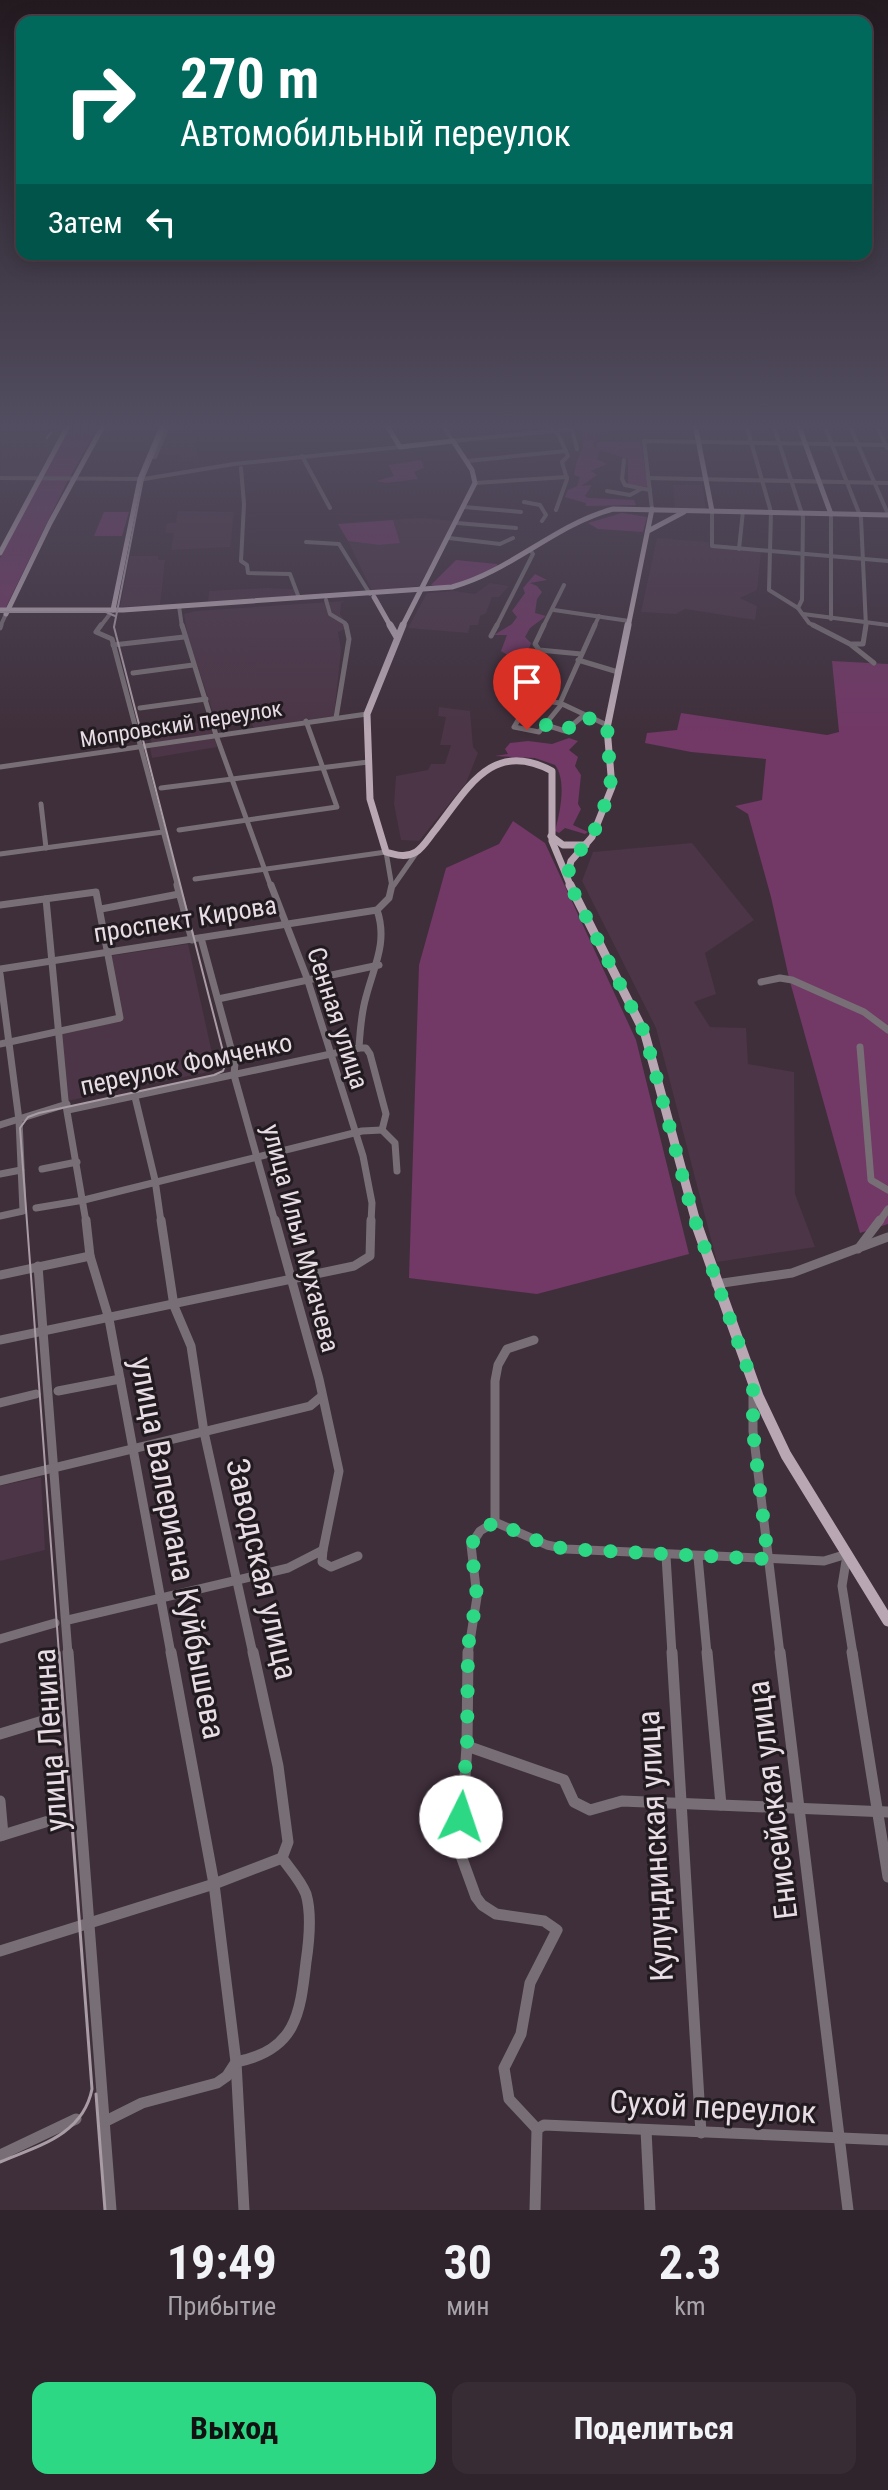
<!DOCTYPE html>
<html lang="ru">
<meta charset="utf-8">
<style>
:root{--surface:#2f232c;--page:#372b34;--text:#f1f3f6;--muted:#a7a4a9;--line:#4a4048;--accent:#2cd884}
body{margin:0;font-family:"Roboto Condensed",sans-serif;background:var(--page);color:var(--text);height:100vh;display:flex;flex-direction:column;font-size:30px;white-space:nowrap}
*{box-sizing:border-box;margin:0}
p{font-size:26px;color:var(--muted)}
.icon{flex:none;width:44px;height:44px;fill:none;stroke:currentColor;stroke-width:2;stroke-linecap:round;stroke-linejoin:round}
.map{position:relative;height:2210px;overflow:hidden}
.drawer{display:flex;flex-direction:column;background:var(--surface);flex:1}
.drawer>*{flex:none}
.banner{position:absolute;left:16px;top:16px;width:856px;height:244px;border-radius:16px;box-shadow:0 4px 20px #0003,0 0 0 2px var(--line);background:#00695c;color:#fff;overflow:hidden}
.pin{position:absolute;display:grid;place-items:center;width:68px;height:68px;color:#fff;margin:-82px -34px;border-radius:50% 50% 50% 0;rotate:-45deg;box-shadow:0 0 8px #0007}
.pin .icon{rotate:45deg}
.me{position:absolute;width:88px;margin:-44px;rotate:4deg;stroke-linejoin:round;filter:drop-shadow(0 0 6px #0008)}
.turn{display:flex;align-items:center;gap:28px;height:168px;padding:0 32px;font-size:36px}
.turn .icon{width:104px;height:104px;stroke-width:2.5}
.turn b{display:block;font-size:56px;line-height:68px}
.then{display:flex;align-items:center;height:76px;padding:0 32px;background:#0003;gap:16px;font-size:30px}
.eta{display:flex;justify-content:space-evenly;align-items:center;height:136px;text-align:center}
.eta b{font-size:48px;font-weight:700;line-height:56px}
.button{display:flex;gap:16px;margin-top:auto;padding:16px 32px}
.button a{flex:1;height:92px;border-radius:16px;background:var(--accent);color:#111;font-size:32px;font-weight:700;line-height:92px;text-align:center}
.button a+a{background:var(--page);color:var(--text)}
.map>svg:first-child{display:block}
</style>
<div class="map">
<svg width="888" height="2210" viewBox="0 0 888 2210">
<rect width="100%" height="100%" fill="#3f2f3b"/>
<g fill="#4b3546">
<polygon points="2,424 65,424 38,476 0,476"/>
<polygon points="165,438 193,438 200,461 178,461 180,455 159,454"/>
<polygon points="673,485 702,485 706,509 675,508"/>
<polygon points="178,511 234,512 230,547 171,550 174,533 165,533 167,523 176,523"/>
<polygon points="420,518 455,521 419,586 372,591 348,541 379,545 399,542 393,520"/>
<polygon points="657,538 709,542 710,548 761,552 757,590 740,598 757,606 755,620 685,609 676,614 641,612"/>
<polygon points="130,556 158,556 158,560 165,560 160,605 120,607"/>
<polygon points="490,583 509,586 499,597 492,597 486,613 480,616 478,625 470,625 468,633 408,628 427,593 454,591 475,594"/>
<polygon points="268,588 294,589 295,596 208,602 209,591"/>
<polygon points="345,601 341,603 340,614 349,627 338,632 341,650 334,716 254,728 249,720 240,722 241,725 218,728 188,637 184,614 196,611"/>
<polygon points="439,707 470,711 473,747 478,753 466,783 419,841 401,840 394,804 396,776 428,770 431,764 445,764 451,745 440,745 446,717 438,716"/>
<polygon points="210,721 212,734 152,743 146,730"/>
<polygon points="215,738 217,747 152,758 150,748"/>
<polygon points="692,843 754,920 705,953 716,994 694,1002 710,1027 746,1028 748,1064 794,1072 795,1194 815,1247 717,1262 656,1028 582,881 593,852"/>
<polygon points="188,944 215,1067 204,1073 67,1101 59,1034 123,1020 110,956"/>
<polygon points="41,1477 45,1550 0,1561 0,1486"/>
</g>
<g fill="#723866">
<polygon points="71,424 100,424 70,477 44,477"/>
<path d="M581 424 611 425 612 430 594 442 593 446 596 448 597 442 641 441 648 487 628 484V459L600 450 597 459 607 464 591 471 597 475 581 486 592 485 585 496 588 498 634 500 636 505 586 506V503L565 497 568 490 577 486 580 477 574 475C576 463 577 459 583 448Z"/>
<polygon points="421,460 424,468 414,472 418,479 386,483 376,481 394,476 388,465"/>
<polygon points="41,480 68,480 5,609 0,609 0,558"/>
<polygon points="104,512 129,512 122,536 94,536"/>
<polygon points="622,513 647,517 643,532 598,529 588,523"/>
<polygon points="393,520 400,543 379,545 348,541 338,524"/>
<path d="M456 560 497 564 498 566C480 578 452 591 431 585Z"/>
<path d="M535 574 547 580 530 583 537 586 542 592 537 599 535 613 546 616 530 628 525 637 531 643C527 653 527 666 514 668V659L501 651 507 635H494L512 624 517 617 512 611 525 593 523 588Z"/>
<polygon points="832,661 888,664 888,1224 860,1233 789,978 771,897 748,814 735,806 762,800 766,759 691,752 645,743 647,733 677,730 681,713 827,735 839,732"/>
<path d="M569 738 578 741 569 750 578 757 575 766 581 775 578 804 581 809 573 825 588 832 585 834 565 828 559 833 555 831C560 812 567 781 555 765L535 758 495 756 508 754 505 749 510 743 528 741 552 744Z"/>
<polygon points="513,821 545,843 636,1040 689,1254 537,1294 409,1278 419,965 446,868 499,844"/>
</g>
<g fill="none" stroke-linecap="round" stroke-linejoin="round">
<g stroke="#776f75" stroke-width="4">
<polyline points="442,424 453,441 572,429 577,449"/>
<polyline points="547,424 558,434 568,456 562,462 567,479 556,510"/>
<polyline points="746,424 771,512 769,590 798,608 809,623 817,627"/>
<polyline points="773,424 803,517 802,600 798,608"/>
<polyline points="824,424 861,518 866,627"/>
<polyline points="849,424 888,514"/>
<polyline points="876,424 887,448"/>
<polyline points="302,456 330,508"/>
<polyline points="149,457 155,457 169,424"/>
<polyline points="624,460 622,479 625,485 650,490"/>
<polyline points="467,461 566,451"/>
<polyline points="241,468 244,504 241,561 247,565 248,573 290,574 299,598"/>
<polyline points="0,478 144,479 234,464 400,447"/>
<polyline points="648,478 888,483"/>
<polyline points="475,483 567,477"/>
<polyline points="607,491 630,495 641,489"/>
<polyline points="524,502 540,505 546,515 542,521"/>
<polyline points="464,507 521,512"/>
<polyline points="652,509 644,441 888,445"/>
<polyline points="712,511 712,546 888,561"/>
<polyline points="831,514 831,619"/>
<polyline points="457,523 516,528"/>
<polyline points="449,538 500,544 513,538"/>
<polyline points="306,542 339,544 370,594"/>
<polyline points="739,549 743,511"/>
<polyline points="326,600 330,614 345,623 346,627"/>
<polyline points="179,606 182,627"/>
<polyline points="554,610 629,621"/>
<polyline points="803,614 888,625"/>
<polyline points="0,627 6,614"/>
<polyline points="100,627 110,614"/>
<polyline points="496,627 533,554 531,551"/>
<polyline points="543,627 564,585"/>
<polyline points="594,627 599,616"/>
</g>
<g stroke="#776f75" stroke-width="5">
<polyline points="101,625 96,632 112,639 178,887"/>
<polyline points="182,625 216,735 271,887"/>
<polyline points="544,625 535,644 539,650 581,654"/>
<polyline points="595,625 560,703 607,725"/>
<polyline points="813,625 850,644 874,663"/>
<polyline points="0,628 1,625"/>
<polyline points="491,636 497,625"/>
<polyline points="852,644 863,644 866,625"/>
<polyline points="113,645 184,637"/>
<polyline points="578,660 618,672"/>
<polyline points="133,673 193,665"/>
<polyline points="526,691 536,678 539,650"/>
<polyline points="560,703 545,701 526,707 514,727 539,732 561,705"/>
<polyline points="140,708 206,699"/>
<polyline points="336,718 349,639 346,625"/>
<polyline points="546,725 565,731 583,716"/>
<polyline points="0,767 367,714"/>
<polyline points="161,788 368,762"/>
<polyline points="41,804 46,848"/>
<polyline points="179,830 337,807 306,721"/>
<polyline points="0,854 163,832"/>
<polyline points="195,879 386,852 392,887"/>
<polyline points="394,885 417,852"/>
</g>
<g stroke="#776f75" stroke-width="7">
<polyline points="177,885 192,940"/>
<polyline points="271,885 307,978 363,1156 372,1203 371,1222"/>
<polyline points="46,899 65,1100 86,1222"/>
<polyline points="0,905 96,892 120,1018 0,1044"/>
<polyline points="101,909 179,894"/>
<path d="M377 910C388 942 374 966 366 997 361 1014 360 1031 359 1048H366L370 1054 386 1114 382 1130 395 1143 397 1171"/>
<polyline points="201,938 235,1063 234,1075 275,1222"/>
<polyline points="0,969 377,910 389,898 392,885"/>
<polyline points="0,974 19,1120 23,1211 0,1216"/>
<polyline points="761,982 780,978 792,980 864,1012 888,1030"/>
<polyline points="218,999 379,965"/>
<polyline points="860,1047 871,1180 888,1190"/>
<polyline points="135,1097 155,1180 161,1222"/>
<polyline points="68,1110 359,1048"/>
<polyline points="0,1125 67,1104"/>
<polyline points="42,1169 77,1162"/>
<polyline points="0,1174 21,1170"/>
<polyline points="36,1208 84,1200 362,1131 382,1130"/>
<polyline points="879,1222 888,1209"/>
</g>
<g stroke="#776f75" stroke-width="9">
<polyline points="86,1220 90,1256 109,1319 171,1654"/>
<polyline points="161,1220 174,1306 191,1346 204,1432 253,1654"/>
<polyline points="275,1220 319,1379 339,1471 323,1550"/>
<polyline points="858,1249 880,1220"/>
<polyline points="38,1266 68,1654"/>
<polyline points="0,1275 90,1256"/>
<polyline points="716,1284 792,1273 888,1237"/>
<polyline points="0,1340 354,1266 370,1256 371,1220"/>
<polyline points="753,1390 753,1431 780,1654"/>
<polyline points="58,1391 120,1379"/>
<polyline points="0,1403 36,1394"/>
<polyline points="0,1481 310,1406 322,1396"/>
<polyline points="495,1522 547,1545 566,1549 824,1561 847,1554"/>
<polyline points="847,1555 842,1586 853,1654"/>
<polyline points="666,1556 672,1654"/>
<polyline points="698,1557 707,1654"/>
<polyline points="68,1620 288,1568 323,1550 322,1562 331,1567 358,1556"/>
<polyline points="0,1639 55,1623"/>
<polyline points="468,1654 477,1597 471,1545 480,1531 495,1522 495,1381 498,1365 507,1349 534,1340"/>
</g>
<g stroke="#776f75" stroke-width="11">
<polyline points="68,1652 111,2210"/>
<polyline points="171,1652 214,1884 236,2062 244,2210"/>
<polyline points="468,1652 467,1746 460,1853 476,1897 482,1905 496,1914 544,1921 557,1930 530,1983 521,2034 504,2068 509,2099 537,2129"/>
<polyline points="672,1652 701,2133"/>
<polyline points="707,1652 721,1805"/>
<polyline points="780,1652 848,2210"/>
<polyline points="852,1652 888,1877"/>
<polyline points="0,1734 59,1716"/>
<polyline points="467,1746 564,1780 574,1802 590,1810 622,1801 888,1812"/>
<polyline points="0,1801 3,1835"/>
<polyline points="0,1836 55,1819"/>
<polyline points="0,1951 214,1884 282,1858"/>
<path d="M106 2121 142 2103 217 2083 227 2076 236 2062C296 2050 300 2015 306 1962 309 1942 312 1914 306 1894 301 1881 290 1869 282 1858L288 1842 278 1766 253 1652"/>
<polyline points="537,2129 544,2125 888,2140"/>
<polyline points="646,2130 650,2210"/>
<polyline points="0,2155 76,2119"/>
<polyline points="535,2210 537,2129"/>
</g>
<g stroke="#b9a8b4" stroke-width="5">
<polyline points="190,424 225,424"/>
<polyline points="386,424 400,447 453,441 472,470 475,483 402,627"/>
<polyline points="695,424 712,511"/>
<polyline points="798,424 831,514"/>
<polyline points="648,531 684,512"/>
<polyline points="0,553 69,424"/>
<polyline points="374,597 391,627"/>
<path d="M0 610H123L452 587C511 571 554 525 613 509L888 515"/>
<polyline points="113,610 140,479 163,424"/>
<polyline points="6,614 50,523 104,424"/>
<polyline points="628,627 652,509"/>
</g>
<g stroke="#b9a8b4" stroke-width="7">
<polyline points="390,625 397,637"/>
<path d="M403 625 367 714 370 799 386 852C396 855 406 858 416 852 423 848 430 836 436 829 468 788 492 739 552 771V841L571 887"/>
<polyline points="551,836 563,845 586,845"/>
<polyline points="567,876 571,861 592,837 612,787 607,728 628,625"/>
</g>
<polyline stroke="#b9a8b4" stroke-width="9" points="570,885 645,1034 696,1222"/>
<polyline stroke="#b9a8b4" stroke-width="11" points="695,1220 758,1396 786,1455 888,1621"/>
<g stroke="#a99ca5" stroke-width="2">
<polyline points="0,612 106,612 115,616"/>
<polyline points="59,1654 20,1128 28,1117 39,1113 214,1075 223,1071 226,1063 114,627 143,479 166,424"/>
</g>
<g stroke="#a99ca5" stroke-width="3">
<polyline points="96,2094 105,2210"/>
<path d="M0 2162C38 2146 83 2135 92 2089L59 1652"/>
</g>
<polyline stroke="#a99ca5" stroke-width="2" stroke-dasharray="9 5" stroke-linecap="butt" points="46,439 58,424"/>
</g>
<linearGradient id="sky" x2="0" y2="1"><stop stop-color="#231a20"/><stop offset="0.58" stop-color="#524d60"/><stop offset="1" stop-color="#524d60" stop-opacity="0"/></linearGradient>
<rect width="888" height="734" fill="url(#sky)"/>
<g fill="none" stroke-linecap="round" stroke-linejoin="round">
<polyline stroke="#2cd884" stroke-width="14" stroke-dasharray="0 25.2" points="461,1817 467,1746 468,1646 477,1597 471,1545 480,1531 495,1522 547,1545 566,1549 768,1559 753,1431 753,1384 692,1212 645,1034 567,879 571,861 592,837 611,789 607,725 583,716 565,731 546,725 539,732 527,730"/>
</g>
<g text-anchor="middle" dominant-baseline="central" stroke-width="6" stroke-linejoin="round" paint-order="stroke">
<g font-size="22" fill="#e8dde5" stroke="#211a1f">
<text transform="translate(181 724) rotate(-9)">Мопровский переулок</text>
</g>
<g font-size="26" fill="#e8dde5" stroke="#211a1f">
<text transform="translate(185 919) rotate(-9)">проспект Кирова</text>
<text transform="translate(338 1018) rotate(72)">Сенная улица</text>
<text transform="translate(186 1064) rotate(-12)">переулок Фомченко</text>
<text transform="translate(301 1238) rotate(75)">улица Ильи Мухачева</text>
</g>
<g font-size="32" fill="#e8dde5" stroke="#211a1f">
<text transform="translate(178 1548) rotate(79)">улица Валериана Куйбышева</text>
<text transform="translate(262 1569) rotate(77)">Заводская улица</text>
<text transform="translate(50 1740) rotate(-94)">улица Ленина</text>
<text transform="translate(772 1800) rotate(-97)">Енисейская улица</text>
<text transform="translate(655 1846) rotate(-93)">Кулундинская улица</text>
<text transform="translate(713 2107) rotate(3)">Сухой переулок</text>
</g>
</g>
</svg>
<div class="pin" style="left:527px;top:730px;background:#d93025"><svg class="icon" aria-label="arrive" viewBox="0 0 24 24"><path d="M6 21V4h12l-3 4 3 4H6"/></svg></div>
<svg class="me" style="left:461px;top:1817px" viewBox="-20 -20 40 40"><circle r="19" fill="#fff"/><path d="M0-13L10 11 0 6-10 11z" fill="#2cd884"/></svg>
<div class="banner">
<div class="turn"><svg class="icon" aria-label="right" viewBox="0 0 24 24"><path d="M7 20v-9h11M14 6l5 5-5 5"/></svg><div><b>270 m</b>Автомобильный переулок</div></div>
<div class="then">Затем<svg class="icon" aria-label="left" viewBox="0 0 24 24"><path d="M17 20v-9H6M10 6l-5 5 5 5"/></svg></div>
</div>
</div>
<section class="drawer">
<div class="eta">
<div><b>19:49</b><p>Прибытие</p></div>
<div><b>30</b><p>мин</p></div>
<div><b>2.3</b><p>km</p></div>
</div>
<div class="button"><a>Выход</a><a>Поделиться</a></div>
</section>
